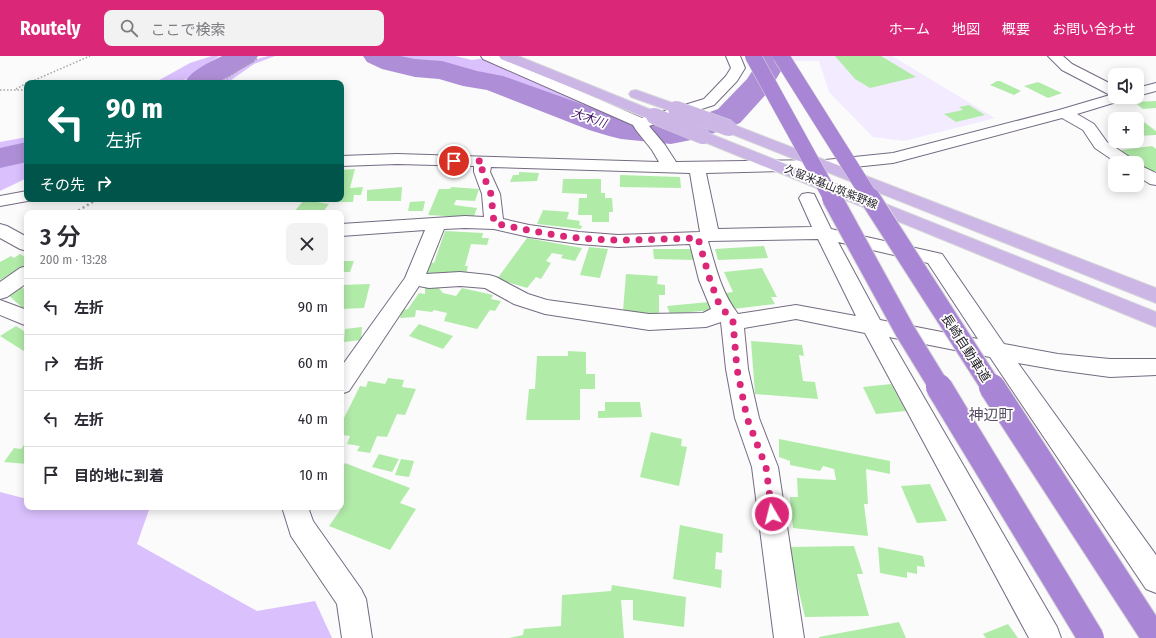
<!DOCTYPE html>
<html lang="ja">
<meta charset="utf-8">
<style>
:root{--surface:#fff;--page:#f2f2f3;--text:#2b2b33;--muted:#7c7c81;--line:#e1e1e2;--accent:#db2777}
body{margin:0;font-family:"Fira Sans Condensed","Noto Sans JP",sans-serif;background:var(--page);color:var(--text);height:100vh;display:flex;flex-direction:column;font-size:15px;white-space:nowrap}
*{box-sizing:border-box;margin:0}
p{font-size:13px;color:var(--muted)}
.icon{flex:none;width:22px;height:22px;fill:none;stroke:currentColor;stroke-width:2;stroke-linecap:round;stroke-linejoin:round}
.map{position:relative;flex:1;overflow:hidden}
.side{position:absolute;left:24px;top:154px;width:320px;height:300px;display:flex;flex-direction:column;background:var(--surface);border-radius:8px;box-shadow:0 2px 10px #0003}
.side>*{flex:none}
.banner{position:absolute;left:24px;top:24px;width:320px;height:122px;border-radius:8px;box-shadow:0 2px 10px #0003;background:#00695c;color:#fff;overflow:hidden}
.buttons{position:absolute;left:1108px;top:12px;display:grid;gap:8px}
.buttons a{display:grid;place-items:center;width:36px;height:36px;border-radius:8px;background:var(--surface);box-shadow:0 2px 10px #0003;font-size:20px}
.pin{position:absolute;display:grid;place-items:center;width:34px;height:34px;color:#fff;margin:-17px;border:2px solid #fff;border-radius:50%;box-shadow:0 1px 4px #0007}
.me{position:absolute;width:44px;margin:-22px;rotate:352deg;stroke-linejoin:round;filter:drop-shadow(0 0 3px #0008)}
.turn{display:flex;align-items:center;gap:14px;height:84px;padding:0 16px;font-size:18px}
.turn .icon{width:52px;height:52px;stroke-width:2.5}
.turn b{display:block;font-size:28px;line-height:34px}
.then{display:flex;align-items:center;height:38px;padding:0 16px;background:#0003;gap:8px;font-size:15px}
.round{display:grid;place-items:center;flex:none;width:42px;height:42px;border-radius:8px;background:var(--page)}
.headline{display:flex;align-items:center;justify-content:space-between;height:68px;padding:0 16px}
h1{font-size:24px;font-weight:600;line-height:30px}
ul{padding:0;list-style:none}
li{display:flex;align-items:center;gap:12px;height:56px;padding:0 16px;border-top:1px solid var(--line)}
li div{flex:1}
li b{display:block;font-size:15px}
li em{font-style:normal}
header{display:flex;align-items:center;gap:24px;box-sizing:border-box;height:56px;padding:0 20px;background:var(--accent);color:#fff}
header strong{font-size:19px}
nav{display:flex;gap:22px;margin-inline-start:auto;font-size:14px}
.search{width:280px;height:36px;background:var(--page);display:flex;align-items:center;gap:10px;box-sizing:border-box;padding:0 14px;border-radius:8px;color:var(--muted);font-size:15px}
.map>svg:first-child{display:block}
</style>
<header>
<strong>Routely</strong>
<div class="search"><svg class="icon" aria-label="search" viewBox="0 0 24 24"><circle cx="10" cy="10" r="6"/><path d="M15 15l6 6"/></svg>ここで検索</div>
<nav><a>ホーム</a><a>地図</a><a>概要</a><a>お問い合わせ</a></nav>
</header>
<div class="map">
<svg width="1156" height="582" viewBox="0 0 1156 582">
<rect width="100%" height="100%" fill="#fbfbfb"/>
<polygon fill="#f3ebff" points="791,0 892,0 995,62 904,85 873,81 829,36 819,5 789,5"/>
<g fill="#dac0fd">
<polygon points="212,0 219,0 180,27 154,27 190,7"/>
<path d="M268 0H275L254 8 227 27H216C234 12 246 6 268 0Z"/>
<polygon points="394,0 455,0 472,4 485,2 623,63 598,61 516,27 452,10 396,2"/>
<polygon points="27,81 27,86 17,89 12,107 27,103 27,122 0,135 0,86"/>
<polygon points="0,436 27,443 27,451 150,451 137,488 257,555 315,545 332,582 0,582"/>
</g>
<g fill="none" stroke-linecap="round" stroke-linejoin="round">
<g fill="#ae8fd7" fill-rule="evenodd">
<path d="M222 0H258L254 6 217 27H184C193 13 208 7 222 0Z"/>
<polygon points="363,0 400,0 415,3 442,5 477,15 503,20 624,63 671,68 682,66 718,53 747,23 762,0 790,0 769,35 740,67 701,82 671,88 621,83 609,80 589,74 487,34 463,30 439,23 415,21 382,13 367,6"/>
<polygon points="27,86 27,106 0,112 0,92"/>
</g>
</g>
<g fill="#b1eba8">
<polygon points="835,0 881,0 916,21 870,32 855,23"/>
<polygon points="997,25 1000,25 1021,35 1014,39 990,29"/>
<polygon points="1038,26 1062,37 1048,42 1024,30"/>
<polygon points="1156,45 1156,52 1143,53 1134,46"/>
<polygon points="969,49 985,59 956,66 944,58 963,54 959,51"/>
<polygon points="1137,61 1156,75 1156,79 1138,80 1137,63 1119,63"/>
<polygon points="1152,90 1156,93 1156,115 1150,116 1121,94"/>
<polygon points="355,113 350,132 363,131 361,139 354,139 353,146 340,146 326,143 341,143 341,114"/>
<polygon points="519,116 539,117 537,125 510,126 513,119 519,119"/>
<polygon points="620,119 680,121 681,132 620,131"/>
<polygon points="563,123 601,123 601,137 605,137 605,142 612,142 613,156 609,156 609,166 592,166 592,159 578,159 579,142 587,142 587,138 562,137"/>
<polygon points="402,131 401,145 367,145 367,134"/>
<polygon points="451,131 479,133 475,145 456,144 454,149 477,152 474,160 464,160 464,161 428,159 439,133 450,133"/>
<polygon points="304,144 329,148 322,157 293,157"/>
<polygon points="425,145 423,155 408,155 410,146"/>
<polygon points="543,154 569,156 567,163 580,165 579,169 582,170 581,173 537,168"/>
<polygon points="445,175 483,177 482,182 489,182 487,189 471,188 465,210 468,210 466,219 426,217 429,206 434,207"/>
<polygon points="527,182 582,192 575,205 561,202 563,199 552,197 546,205 551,207 541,223 536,221 527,232 497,223"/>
<polygon points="764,190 768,202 718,204 715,193"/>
<polygon points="589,191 608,193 600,222 580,219"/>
<polygon points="653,193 692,193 694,204 654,203"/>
<polygon points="20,198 27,202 27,209 0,224 0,206 11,200 14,202"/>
<polygon points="341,205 354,205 350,216 341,216"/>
<polygon points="762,212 777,241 771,241 775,248 733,253 726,237 733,236 724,216"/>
<polygon points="626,218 658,220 657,228 665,229 665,239 659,239 659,258 623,255"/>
<polygon points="370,228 364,252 341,253 341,229"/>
<polygon points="20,229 27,236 27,253 25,254 6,237"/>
<polygon points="437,230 443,237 456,240 462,232 493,239 491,243 501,245 495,255 490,254 477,273 444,265 447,257 434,254 432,256 416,254 415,261 400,262 402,254 408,253 419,237 425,238 425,232"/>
<polygon points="709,246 712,254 670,258 667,250"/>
<polygon points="419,268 453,280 443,293 409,280"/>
<polygon points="16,270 27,277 27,297 0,280"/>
<polygon points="362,271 361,284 344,286 345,273"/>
<polygon points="751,285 802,289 804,300 799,299 803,325 815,326 818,343 755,338"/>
<polygon points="568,295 586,296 586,318 595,318 595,333 580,333 580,364 526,364 529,333 535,333 537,300 568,300"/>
<polygon points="388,322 404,324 402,331 416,333 405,359 397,358 387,381 377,380 370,397 357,395 360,390 347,388 350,380 341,379 341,368 360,330 366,331 368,325 385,328"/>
<polygon points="891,328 906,355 876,358 863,331"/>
<polygon points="605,346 640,346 642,361 598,362 598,355 605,355"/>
<polygon points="651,376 682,383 681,390 687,391 679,430 640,421"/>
<polygon points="779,383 890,405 890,418 866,413 868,448 864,448 868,480 793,472 790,441 798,441 797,422 836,424 834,413 823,410 820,415 790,409 790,405 779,401"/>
<polygon points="27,385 27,408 4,406 14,392 21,393"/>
<polygon points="379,398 399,403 392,416 372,411"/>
<polygon points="401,403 414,405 409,421 395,419"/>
<polygon points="345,407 410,432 400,447 416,453 390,494 329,470 341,453 336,451 341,451 341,413"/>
<polygon points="930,428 947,465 917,467 901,430"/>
<polygon points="680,469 723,478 722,497 716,496 715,513 722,514 721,532 673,523"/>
<polygon points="854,490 863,518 857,518 869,560 805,561 788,491"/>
<polygon points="878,491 923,500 925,511 917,510 917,518 907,516 907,522 880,517"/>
<polygon points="612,529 686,541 684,571 633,564 633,544 621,544 624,582 509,582 523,579 524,573 561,570 562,539 611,535"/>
<polygon points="899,566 906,582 819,582 819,581"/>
<polygon points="1008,568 1018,582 986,582 983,578"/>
</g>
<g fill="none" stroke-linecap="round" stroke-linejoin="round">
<g stroke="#756b82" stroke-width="2">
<g id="minor">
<path d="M481 0H499L642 62 704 43 726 20 731 12 726 0H740L745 12 737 25 714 49 649 70 665 89 676 106 825 104 893 97 1059 54 1110 39 1062 14 1048 0H1063L1072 8 1115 30V41H1125L1123 44 1077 58 1094 68 1107 86 1134 104 1136 107H1117L1095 92 1083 74 1062 62 893 107 825 114 706 117 718 173 812 171 799 142 802 138 808 137 814 138 831 173 942 198 1004 288 1058 298 1110 303H1156V319L1110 321 1058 314 1018 307 1156 499V537L1146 533 990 301 889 281 1057 571 1061 582H1029L865 277 796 263 744 272 748 313 759 362 778 411 804 582H774L752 411 735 362 726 313 721 266 706 271 649 274 545 258 514 248 485 232 460 230 429 232 419 230 349 335 341 338V311L405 222 425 174 341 180V168L465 160 484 161 482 138 474 116V110L397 108 341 110V100L397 98 659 106 652 94 636 74 633 69 483 3ZM491 111 690 117 700 176 618 179 579 176 529 169 503 163 500 138 490 116ZM465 172 494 173 529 181 579 188 618 191 690 188 699 224 711 253 703 257 649 258 547 244 528 238 496 221 489 219 460 216 426 218 444 173ZM818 183 856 260 796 249 738 258C721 236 716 212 708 185ZM838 186 928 207 978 283 880 264Z"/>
<polygon points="1156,27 1156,35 1137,40 1137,32"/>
<polygon points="1137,108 1156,117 1156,129 1150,128 1137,120"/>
<polygon points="27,135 27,143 33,144 0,150 0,140"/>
<polygon points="0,168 7,170 27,181 27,195 20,193 0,182"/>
<polygon points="27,210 27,227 7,241 0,243 0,226 20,212"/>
<polygon points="0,244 27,254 27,270 0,259"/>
<polygon points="282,451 308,451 313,465 361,533 366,543 372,582 342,582 337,548 291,480"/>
</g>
</g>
<g stroke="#d8d8d9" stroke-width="2">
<g id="major">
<polygon points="499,0 518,0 659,57 662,60 659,63 654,65 649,63 501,3"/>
<polygon points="636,34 681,50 683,53 681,56 676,57 631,41 629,38 631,35"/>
<polygon points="729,67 1156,232 1156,247 724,75 721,72 724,69"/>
<polygon points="703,75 1156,256 1156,271 697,83 695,80 697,77"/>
</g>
</g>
<g stroke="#a6a5a8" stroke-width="1.5" stroke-dasharray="1.5 2" stroke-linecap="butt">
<polyline points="28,27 90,0"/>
<polyline points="221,27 244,10 257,3"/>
<polyline points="16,33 27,27"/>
<polyline points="0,34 27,34"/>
</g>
<polyline stroke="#a6a5a8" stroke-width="2.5" stroke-dasharray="2 3" stroke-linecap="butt" points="74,157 98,143"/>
<use href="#minor" fill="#fff" fill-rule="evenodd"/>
<use href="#major" fill="#cbb6e6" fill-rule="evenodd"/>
<g stroke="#d8d8d9" stroke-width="17" stroke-linecap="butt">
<g id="major-bridge">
<polyline points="676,53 729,72"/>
<polyline points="654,60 703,80"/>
</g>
</g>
<g stroke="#d8d8d9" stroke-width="17" stroke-linecap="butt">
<g id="highway-bridge-far2">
<polyline points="753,0 832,143"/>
<polyline points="781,0 871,143"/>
</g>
</g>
<g stroke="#d8d8d9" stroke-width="22" stroke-linecap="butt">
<g id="highway-bridge-far1">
<polyline points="832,142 905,275 940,332"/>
<polyline points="870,142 992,332"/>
</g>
</g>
<g stroke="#d8d8d9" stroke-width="28" stroke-linecap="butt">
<g id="highway-bridge">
<polyline points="939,331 1091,582"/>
<polyline points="992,331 1155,582"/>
</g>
</g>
<use href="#major-bridge" stroke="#cbb6e6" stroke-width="16"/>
<use href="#highway-bridge-far2" stroke="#a985d6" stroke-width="16"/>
<use href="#highway-bridge-far1" stroke="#a985d6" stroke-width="20"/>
<use href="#highway-bridge" stroke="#a985d6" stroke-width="26"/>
</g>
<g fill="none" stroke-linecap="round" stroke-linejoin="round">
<path stroke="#db2777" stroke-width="7" stroke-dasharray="0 12.6" d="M454 105H483L482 116 491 138 494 167C522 173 550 179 579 182 618 186 658 183 698 182L710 224 719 248 733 266 737 313 747 362 766 411 772 458"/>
</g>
<g text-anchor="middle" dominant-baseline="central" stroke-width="3.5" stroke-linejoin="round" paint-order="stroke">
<g font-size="11" fill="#28242d" stroke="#fff">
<text transform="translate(831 131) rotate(22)">久留米基山筑紫野線</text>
</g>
<g font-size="12" font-style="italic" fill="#431569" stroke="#fff">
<text transform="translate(589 62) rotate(19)">大木川</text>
</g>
<g font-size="13" fill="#28242d" stroke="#fff">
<text transform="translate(966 292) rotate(57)">長崎自動車道</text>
</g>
<g font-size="15" fill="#534a5f" stroke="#fff">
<text x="991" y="359">神辺町</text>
</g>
</g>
</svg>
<div class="buttons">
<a><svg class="icon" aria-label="sound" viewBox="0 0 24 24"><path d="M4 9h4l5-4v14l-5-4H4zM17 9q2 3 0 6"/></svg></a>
<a>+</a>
<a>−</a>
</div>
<div class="pin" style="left:454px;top:105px;background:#d93025"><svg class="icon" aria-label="arrive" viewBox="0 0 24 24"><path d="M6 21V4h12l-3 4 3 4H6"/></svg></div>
<svg class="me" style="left:772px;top:458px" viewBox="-20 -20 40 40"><circle r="17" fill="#db2777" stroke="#fff" stroke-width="3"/><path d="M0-11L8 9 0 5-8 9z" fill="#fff"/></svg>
<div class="banner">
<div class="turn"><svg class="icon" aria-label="left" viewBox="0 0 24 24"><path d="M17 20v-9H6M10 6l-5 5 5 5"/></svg><div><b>90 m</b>左折</div></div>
<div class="then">その先<svg class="icon" aria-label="right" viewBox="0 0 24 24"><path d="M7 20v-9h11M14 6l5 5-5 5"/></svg></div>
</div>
<section class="side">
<div class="headline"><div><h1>3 分</h1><p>200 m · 13:28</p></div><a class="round"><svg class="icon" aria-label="close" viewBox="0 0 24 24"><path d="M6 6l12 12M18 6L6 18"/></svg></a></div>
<ul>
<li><svg class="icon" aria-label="left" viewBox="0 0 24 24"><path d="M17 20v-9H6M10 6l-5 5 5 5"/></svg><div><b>左折</b></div><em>90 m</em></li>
<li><svg class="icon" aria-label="right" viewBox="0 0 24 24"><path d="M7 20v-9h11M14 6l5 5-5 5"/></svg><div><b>右折</b></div><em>60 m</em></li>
<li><svg class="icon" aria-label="left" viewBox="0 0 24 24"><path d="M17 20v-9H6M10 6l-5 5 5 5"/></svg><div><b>左折</b></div><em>40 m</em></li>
<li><svg class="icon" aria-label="arrive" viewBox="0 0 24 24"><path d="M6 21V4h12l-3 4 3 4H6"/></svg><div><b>目的地に到着</b></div><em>10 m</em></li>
</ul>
</section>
</div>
